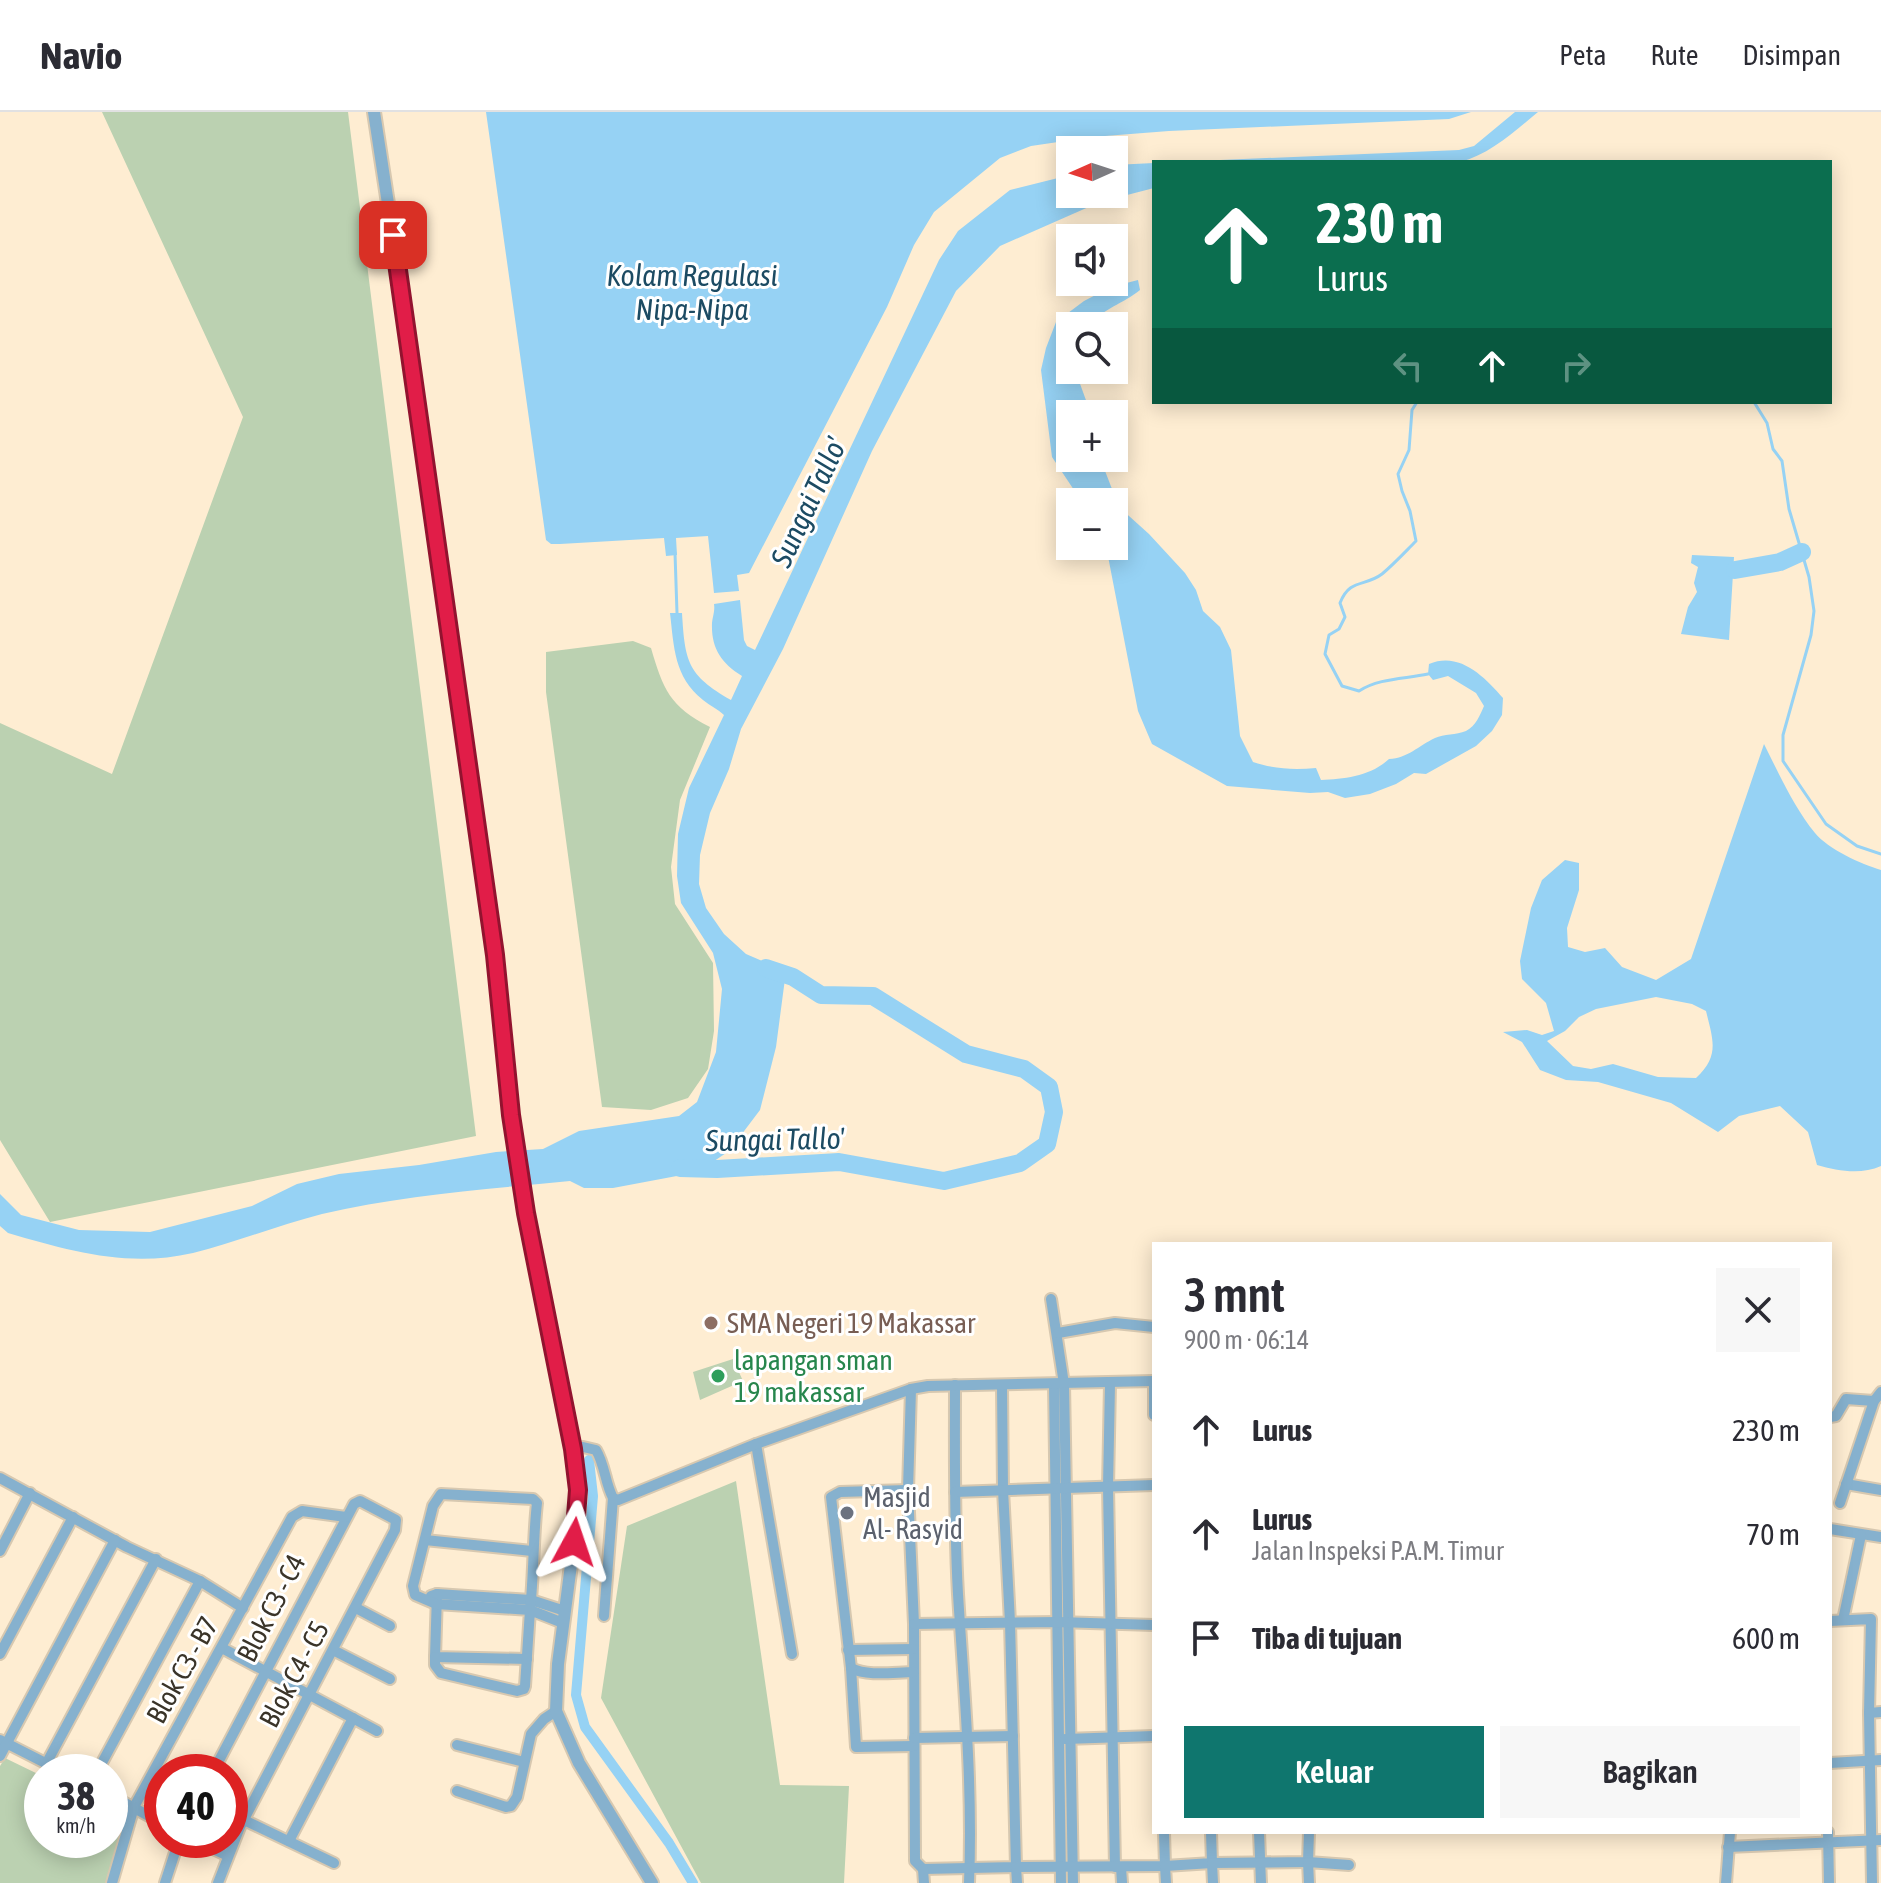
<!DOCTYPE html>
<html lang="id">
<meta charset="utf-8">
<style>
:root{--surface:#fff;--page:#f7f7f7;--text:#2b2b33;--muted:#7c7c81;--line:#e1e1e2;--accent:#0f766e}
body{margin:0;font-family:"Asap Condensed",sans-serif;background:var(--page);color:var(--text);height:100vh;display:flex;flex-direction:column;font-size:30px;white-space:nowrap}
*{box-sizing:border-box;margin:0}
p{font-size:26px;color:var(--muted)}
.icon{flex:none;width:44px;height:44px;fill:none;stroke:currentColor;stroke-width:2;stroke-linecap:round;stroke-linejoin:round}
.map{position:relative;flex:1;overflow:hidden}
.panel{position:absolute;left:1152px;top:1130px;width:680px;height:592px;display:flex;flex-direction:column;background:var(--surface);border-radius:0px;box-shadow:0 4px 20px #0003}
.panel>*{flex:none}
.guide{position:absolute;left:1152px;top:48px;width:680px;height:244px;border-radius:0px;box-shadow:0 4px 20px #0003;background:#0b6e4f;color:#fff;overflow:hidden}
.needle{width:52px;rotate:267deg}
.tools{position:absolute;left:1056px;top:24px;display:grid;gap:16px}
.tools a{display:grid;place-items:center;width:72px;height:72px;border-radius:0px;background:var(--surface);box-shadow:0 4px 20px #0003;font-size:40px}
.speed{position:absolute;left:24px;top:1642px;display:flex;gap:16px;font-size:40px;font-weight:700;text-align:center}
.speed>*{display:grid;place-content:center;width:104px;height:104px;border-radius:50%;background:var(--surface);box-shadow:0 4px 20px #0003;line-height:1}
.speed small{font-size:20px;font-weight:400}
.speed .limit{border:12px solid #d22;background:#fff;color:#111}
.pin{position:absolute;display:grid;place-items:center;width:68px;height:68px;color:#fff;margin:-34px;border-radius:16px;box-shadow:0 4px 12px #0006}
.me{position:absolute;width:88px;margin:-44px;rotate:5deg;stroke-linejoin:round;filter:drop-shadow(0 0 6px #0008)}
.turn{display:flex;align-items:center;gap:28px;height:168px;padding:0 32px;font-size:36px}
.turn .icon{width:104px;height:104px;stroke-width:2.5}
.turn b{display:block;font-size:56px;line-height:68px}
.lanes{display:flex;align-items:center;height:76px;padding:0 32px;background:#0003;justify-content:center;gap:40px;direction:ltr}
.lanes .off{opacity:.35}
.round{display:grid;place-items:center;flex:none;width:84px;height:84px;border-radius:0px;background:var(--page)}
.summary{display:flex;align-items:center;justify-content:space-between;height:136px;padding:0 32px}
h1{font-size:48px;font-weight:600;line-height:60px}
.button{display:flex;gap:16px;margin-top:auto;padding:16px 32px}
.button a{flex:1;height:92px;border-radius:0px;background:var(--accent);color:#fff;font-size:32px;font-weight:600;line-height:92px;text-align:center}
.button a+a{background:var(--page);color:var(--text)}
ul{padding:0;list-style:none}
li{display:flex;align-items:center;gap:24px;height:104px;padding:0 32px}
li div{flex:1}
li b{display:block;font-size:30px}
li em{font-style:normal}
header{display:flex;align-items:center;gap:48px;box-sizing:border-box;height:112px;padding:0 40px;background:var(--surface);border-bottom:2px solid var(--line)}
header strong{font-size:38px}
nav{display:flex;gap:44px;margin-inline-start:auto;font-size:28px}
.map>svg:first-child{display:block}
</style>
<header>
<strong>Navio</strong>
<nav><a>Peta</a><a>Rute</a><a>Disimpan</a></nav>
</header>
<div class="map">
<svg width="1881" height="1771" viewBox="0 0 1881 1771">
<rect width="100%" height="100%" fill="#feedd2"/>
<g fill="#bbd1b1">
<polygon points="102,0 348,0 476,1024 50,1110 0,1028 0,611 112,662 243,305"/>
<path d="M633 529 651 536C663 577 670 595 710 615L680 688 671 755 675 792 713 851 714 919 708 957 688 986 651 998 602 995 546 580V540Z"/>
<polygon points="733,1247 743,1269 700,1288 693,1260"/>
<polygon points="736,1369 780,1673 849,1674 844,1771 701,1771 601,1586 627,1414"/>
<polygon points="5,1646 42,1664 42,1728 110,1728 110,1696 126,1703 108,1771 0,1771 0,1654"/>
</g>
<g fill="#96d2f4" fill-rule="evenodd">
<polygon points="486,0 1471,0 1449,7 1169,19 1092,25 1031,34 1000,46 934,100 914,133 887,195 749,461 737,463 739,479 714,481 708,424 676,426 677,443 666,444 664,426 560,432 551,432 546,428"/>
<path d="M1515 0H1538C1515 19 1489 43 1460 50H1174L1459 38 1474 34Z"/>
<path d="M1154 51V76L1100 90 1000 134 956 179 872 339 783 537 741 617 729 657 710 701 700 743 699 772 706 796 724 822 746 842 786 859 776 935 760 998 729 1039 698 1060 613 1076H584L570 1069C487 1077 403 1083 322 1102 279 1113 237 1130 193 1141 128 1156 70 1139 8 1121L0 1114V1082L21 1103 79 1118 150 1120 252 1094 297 1072 339 1062 419 1053 496 1040 543 1037 579 1019 679 1004 697 990 716 940 722 877 713 841 681 791 677 764 678 722 689 676 724 603C718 597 710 594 703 588 674 565 674 535 670 501H682C685 549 687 563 731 588L742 564C721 551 711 536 712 511 713 503 715 499 714 492L740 488 744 528 747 534 755 538 939 148 958 119 1010 78 1070 63V82H1114V53Z"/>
<path d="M1138 168 1140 178C1123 192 1103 196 1089 214H1070V258H1075L1091 302H1070V346H1100L1119 395 1149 422 1185 461 1196 478 1203 499 1220 515 1231 538 1240 624 1253 650C1274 657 1293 658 1316 656L1321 668C1345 667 1371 664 1389 647 1408 646 1418 634 1435 626 1444 622 1456 623 1466 619 1476 614 1480 603 1484 594L1476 581 1448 564 1433 568 1428 562 1429 552C1459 539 1484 564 1503 586L1502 603 1492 619 1476 634 1426 662 1414 661 1396 672 1370 682 1345 686 1328 680 1310 681 1227 674 1152 632 1138 599 1106 434H1114V390H1082L1052 345 1041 258 1046 236 1056 210 1084 189 1111 175Z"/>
<polygon points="1692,443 1734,445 1729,528 1681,522 1688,495 1697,480 1694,471 1698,455 1691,451"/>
<path d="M1764 632C1779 662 1794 695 1815 721 1828 737 1861 752 1881 758V1054C1861 1063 1838 1059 1817 1053L1808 1020 1780 994 1739 1004 1718 1020 1671 991 1598 970 1566 968 1540 958 1522 930 1503 920 1527 918 1542 923 1554 919 1546 891 1522 867 1520 849 1531 796 1542 768 1565 748 1579 751V778L1567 816 1568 835 1585 840 1605 836 1622 855 1656 868 1691 847ZM1656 885 1692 892 1706 899C1713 928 1720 944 1696 966L1658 965 1613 952 1591 957 1573 954 1547 929 1565 919 1579 905 1596 897Z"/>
</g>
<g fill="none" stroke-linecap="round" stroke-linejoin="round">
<g stroke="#96d2f4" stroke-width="3">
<path d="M1417 290 1412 298 1409 338 1398 362 1402 379 1410 399 1416 429C1405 440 1394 452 1382 462 1365 475 1350 466 1340 491L1345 505 1339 517 1329 523 1325 542 1342 574 1359 579C1379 566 1405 567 1428 562"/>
<polyline points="1754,290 1767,311 1773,337 1782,349 1789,397 1809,465 1814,499 1811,523 1783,623 1783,649 1826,712 1857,734 1881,742"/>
<polyline points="675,441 677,501"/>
</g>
<polyline stroke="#96d2f4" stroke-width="10" points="589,1348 593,1384 576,1583 585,1615 669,1731 693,1771"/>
<g stroke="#96d2f4" stroke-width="18">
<polyline points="1735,458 1780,450 1802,440"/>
<polyline points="680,1056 717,1057 839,1050 944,1069 1020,1051 1047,1032 1054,1000 1049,975 1024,957 966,942 873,884 821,883 793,865 766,856"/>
</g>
<g stroke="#d7c8b0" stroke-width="14">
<g id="minor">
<polyline points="1051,1187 1064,1272 1073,1771"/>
<polyline points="1058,1221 1115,1211 1154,1215"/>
<polyline points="1154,1269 1154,1303"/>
<polyline points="1054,1272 1061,1771"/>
<polyline points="1110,1272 1108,1375 1115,1755"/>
<path d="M955 1273C955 1343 954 1413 958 1482 964 1578 973 1675 969 1771"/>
<polyline points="911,1277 908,1378 914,1512 915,1749 923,1757 1016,1755 1010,1510 1003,1378 1002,1274"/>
<polyline points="1830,1305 1836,1304 1846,1287 1874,1289"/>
<polyline points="756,1332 792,1542"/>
<path d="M573 1337 583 1335 596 1338C605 1353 605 1371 613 1386L618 1388 756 1332 911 1277 928 1274 1154 1269"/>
<polyline points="0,1366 127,1435 200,1469 243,1496"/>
<polyline points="1846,1372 1881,1378"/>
<path d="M908 1378 840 1380 831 1385 851 1556C868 1565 895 1560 914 1560"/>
<polyline points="955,1380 1154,1373"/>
<polyline points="1840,1391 1874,1289 1881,1280"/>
<polyline points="1830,1417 1881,1425"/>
<polyline points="425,1428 532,1439"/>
<polyline points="0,1439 30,1381"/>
<polyline points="437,1482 435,1545 527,1547"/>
<polyline points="431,1484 437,1482 531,1488 565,1499"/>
<polyline points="356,1496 390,1514"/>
<polyline points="604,1504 613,1386"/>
<polyline points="1843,1508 1861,1423"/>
<polyline points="1830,1509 1871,1507 1869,1601 1872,1771"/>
<polyline points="914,1512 1058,1510 1154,1513"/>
<polyline points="222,1536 377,1619"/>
<polyline points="333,1538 390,1567"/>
<polyline points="848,1538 913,1537"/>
<polyline points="0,1542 73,1405"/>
<path d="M435 1545V1553L441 1561 517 1579 524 1577 525 1574 530 1498C534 1462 533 1426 537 1391L533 1387 441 1382 433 1394 413 1474 415 1483 436 1492 530 1498 563 1511"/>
<polyline points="851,1556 856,1635 914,1634"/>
<polyline points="1869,1601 1881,1600"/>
<polyline points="914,1626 1013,1624"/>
<polyline points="1065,1627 1154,1624"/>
<polyline points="0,1628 63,1660"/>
<polyline points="457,1633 524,1650"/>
<polyline points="0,1644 115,1428"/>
<polyline points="1830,1651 1881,1648"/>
<polyline points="46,1652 156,1447"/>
<polyline points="97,1660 200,1469"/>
<polyline points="213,1660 354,1392 360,1389 396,1408 395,1418 240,1715 218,1771"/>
<polyline points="457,1679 506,1695 511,1694 517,1685 531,1622 544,1607 556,1599"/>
<polyline points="110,1683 162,1711"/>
<polyline points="244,1708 334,1751"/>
<polyline points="1259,1720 1261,1771"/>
<polyline points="1828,1720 1829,1771"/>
<polyline points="194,1728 228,1744"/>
<polyline points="289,1729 353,1606"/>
<polyline points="1728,1735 1881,1728"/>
<polyline points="1121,1755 1122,1771"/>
<polyline points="923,1757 924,1771"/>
<polyline points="112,1771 134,1695 292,1405 302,1399 346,1405"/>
<polyline points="165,1771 179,1728"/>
<polyline points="1017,1771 1016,1755 1165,1754 1164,1720"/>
<polyline points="1166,1771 1165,1754 1212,1751 1211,1720"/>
<polyline points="1213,1771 1212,1751 1308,1750 1309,1720"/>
<polyline points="1309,1771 1308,1750 1349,1753"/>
<polyline points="1726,1771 1730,1720"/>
</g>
</g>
<g stroke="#d7c8b0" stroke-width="16">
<polyline id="tertiary" points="374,0 411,242 495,843 511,1003 526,1101 573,1337 578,1378 574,1430 558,1552 556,1599 579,1651 652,1771"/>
</g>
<use href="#minor" stroke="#86b1ce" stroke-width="10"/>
<use href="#tertiary" stroke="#86b1ce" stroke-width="12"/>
</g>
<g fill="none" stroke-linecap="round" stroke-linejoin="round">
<g stroke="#92132f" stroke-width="20">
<polyline id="route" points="393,123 495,843 511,1003 526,1101 573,1337 578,1378 574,1430"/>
</g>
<use href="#route" stroke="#e11d48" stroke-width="14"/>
</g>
<circle fill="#8d6e63" stroke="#fff" stroke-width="3" cx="711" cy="1211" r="8"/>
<circle fill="#2e9e5b" stroke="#fff" stroke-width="3" cx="718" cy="1264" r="8"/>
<circle fill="#6b7280" stroke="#fff" stroke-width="3" cx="847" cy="1401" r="8"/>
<g text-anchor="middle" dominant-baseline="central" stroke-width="6" stroke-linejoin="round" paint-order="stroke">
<g font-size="28" fill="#785e54" stroke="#fff" text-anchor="start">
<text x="727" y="1211">SMA Negeri 19 Makassar</text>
</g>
<g font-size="28" fill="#27864d" stroke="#fff" text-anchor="start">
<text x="734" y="1248">lapangan sman<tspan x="734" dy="32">19 makassar</tspan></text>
</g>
<g font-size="28" fill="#5b616d" stroke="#fff" text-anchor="start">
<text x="863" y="1385">Masjid<tspan x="863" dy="32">Al- Rasyid</tspan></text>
</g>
<g font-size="28" fill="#3a3429" stroke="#fff">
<text transform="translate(271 1496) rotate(-63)">Blok C3 - C4</text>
<text transform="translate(182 1558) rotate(-61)">Blok C3 - B7</text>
<text transform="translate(294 1562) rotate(-62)">Blok C4 - C5</text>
</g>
<g font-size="30" font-style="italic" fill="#1c4b63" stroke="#fff">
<text x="692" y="163">Kolam Regulasi<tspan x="692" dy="34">Nipa-Nipa</tspan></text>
<text transform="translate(808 390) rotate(-65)">Sungai Tallo'</text>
<text transform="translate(775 1027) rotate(-1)">Sungai Tallo'</text>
</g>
</g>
</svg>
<div class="tools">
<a><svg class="needle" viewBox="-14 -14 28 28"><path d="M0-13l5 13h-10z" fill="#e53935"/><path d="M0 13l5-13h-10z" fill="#7c7c81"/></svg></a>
<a><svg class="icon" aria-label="sound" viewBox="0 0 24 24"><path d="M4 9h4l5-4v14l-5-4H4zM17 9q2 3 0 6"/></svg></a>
<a><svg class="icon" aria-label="search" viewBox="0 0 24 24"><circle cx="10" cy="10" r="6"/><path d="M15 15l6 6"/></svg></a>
<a>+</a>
<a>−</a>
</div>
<div class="speed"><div>38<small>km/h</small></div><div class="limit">40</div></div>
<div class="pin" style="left:393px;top:123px;background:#d93025"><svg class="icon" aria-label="arrive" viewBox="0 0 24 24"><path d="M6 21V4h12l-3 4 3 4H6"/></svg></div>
<svg class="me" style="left:574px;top:1430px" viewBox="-20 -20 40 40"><path d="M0-17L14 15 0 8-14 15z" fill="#e11d48" stroke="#fff" stroke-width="4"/></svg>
<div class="guide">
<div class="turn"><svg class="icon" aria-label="ahead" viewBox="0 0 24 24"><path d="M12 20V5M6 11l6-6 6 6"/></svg><div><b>230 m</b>Lurus</div></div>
<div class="lanes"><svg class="icon off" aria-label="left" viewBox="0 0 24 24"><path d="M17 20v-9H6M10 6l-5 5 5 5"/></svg><svg class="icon" aria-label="ahead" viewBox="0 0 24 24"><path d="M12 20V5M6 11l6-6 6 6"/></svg><svg class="icon off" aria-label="right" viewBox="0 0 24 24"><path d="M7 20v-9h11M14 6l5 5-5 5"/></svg></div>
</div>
<section class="panel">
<div class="summary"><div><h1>3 mnt</h1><p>900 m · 06:14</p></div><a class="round"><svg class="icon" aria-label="close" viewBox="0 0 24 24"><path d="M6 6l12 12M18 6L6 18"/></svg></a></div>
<ul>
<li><svg class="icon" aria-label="ahead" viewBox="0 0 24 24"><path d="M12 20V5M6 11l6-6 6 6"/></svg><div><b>Lurus</b></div><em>230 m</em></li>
<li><svg class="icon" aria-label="ahead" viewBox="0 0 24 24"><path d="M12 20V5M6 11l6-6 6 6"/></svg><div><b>Lurus</b><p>Jalan Inspeksi P.A.M. Timur</p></div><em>70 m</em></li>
<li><svg class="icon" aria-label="arrive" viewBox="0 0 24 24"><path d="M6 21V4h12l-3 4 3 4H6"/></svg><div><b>Tiba di tujuan</b></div><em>600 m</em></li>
</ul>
<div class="button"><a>Keluar</a><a>Bagikan</a></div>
</section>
</div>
